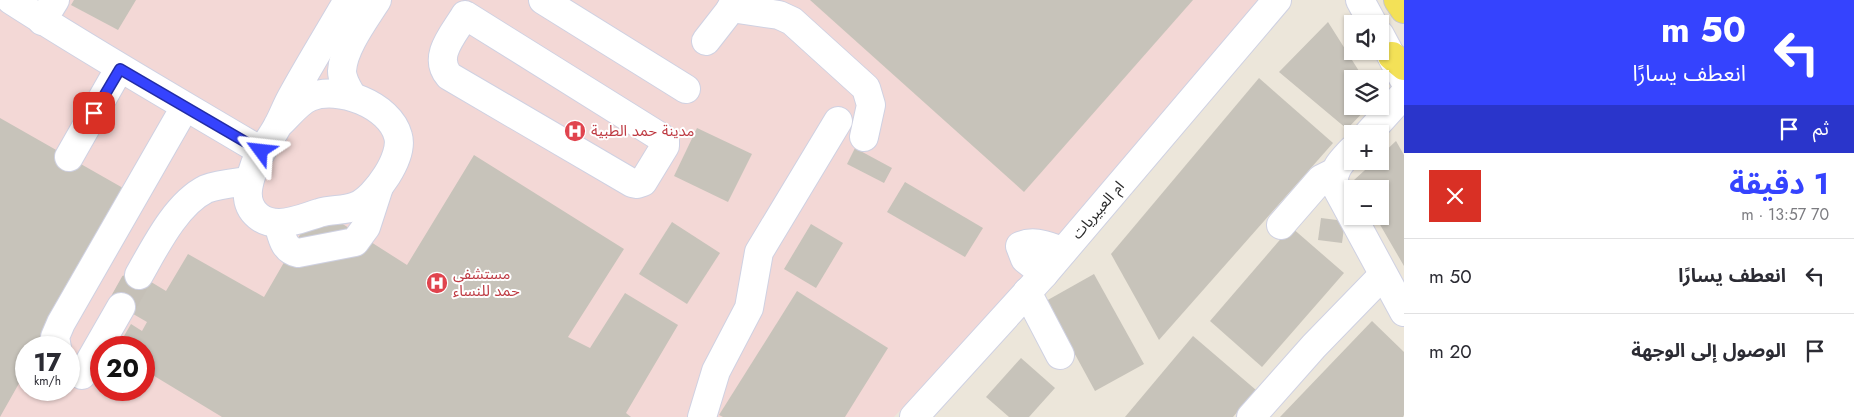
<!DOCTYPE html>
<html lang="ar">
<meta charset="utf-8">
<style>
:root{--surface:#fff;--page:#f2f2f3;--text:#2b2b33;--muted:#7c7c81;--line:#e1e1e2;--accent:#3543fe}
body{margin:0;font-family:Jost,"Noto Sans Arabic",sans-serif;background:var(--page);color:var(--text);direction:rtl;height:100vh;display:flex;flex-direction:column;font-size:19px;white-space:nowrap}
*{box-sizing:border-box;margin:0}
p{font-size:16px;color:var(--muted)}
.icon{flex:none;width:28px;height:28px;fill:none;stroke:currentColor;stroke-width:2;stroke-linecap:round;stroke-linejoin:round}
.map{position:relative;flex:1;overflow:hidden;direction:ltr}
.drawer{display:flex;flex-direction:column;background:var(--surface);width:450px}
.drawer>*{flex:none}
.hud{background:#3543fe;color:#fff;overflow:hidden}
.buttons{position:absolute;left:1344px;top:15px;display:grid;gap:10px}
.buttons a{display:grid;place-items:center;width:45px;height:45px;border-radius:0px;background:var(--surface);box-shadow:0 1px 4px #0004;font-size:25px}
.speed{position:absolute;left:15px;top:336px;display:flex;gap:10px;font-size:25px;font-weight:700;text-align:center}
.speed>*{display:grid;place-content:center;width:65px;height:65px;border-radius:50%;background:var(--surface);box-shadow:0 1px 4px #0004;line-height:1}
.speed small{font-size:12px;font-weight:400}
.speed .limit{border:8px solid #d22;background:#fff;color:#111}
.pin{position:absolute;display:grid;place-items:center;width:42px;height:42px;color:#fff;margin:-21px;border-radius:10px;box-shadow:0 2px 8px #0006}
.me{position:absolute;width:55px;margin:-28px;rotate:300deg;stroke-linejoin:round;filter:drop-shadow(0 0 4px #0008)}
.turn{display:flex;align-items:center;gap:18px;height:105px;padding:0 25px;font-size:22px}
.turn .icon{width:65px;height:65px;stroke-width:2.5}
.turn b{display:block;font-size:35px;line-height:42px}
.then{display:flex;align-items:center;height:48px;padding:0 25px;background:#0003;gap:10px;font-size:19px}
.round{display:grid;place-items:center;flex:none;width:52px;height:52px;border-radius:0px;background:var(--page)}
.head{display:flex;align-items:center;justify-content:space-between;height:85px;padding:0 25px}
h1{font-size:30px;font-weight:700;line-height:38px;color:var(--accent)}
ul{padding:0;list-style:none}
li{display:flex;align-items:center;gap:15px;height:75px;padding:0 25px;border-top:1px solid var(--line)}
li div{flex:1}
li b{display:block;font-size:19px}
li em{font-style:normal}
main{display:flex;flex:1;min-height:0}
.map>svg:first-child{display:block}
</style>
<main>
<section class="drawer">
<div class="hud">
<div class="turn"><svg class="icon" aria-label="left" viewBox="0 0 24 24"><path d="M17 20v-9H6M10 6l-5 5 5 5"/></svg><div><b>50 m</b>انعطف يسارًا</div></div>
<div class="then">ثم<svg class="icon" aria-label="arrive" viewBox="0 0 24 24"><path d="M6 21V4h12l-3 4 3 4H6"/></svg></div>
</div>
<div class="head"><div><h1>1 دقيقة</h1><p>70 m · 13:57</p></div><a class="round" style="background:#d93025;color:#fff"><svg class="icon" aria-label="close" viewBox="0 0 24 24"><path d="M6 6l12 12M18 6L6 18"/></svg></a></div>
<ul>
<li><svg class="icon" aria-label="left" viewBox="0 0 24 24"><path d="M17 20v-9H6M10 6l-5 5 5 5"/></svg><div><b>انعطف يسارًا</b></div><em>50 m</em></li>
<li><svg class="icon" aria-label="arrive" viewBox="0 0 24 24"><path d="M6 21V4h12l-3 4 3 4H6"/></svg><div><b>الوصول إلى الوجهة</b></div><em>20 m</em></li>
</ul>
</section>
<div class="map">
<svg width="1404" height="417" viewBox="0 0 1404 417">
<rect width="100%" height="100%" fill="#ece6da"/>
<path fill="#f3d8d6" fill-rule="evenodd" d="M0 0H1260L1039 262 894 417H0ZM26 348H69V390H26ZM101 348H144V390H101Z"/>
<g fill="#c7c3ba">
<polygon points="74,0 136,0 118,30 71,5"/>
<polygon points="810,0 1193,0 1024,192"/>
<polygon points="1328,22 1364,79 1352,79 1352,106 1369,106 1347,129 1279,72"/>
<polygon points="1259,78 1333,143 1159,340 1111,254"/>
<polygon points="0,118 130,192 40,348 26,348 26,371 0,417"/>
<polygon points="697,128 752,154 728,202 674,176"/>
<polygon points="1396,141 1404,155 1404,266 1375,216 1380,216 1380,189 1359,189 1354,180 1375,161 1380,161 1380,156"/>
<polygon points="855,148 892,168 884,183 847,164"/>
<polygon points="474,155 624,249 568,337 590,348 625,293 678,325 626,413 631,417 222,417 146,371 144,375 144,348 117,348 131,324 142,331 147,322 109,300 128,268 166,291 188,254 264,297 316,207 407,265"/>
<polygon points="905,182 983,228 965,257 887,212"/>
<polygon points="1321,218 1345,221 1342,243 1318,240"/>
<polygon points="672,222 720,253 687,304 639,274"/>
<polygon points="811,224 843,243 816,288 784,269"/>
<polygon points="1291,227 1344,273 1262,367 1210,321"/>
<polygon points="1094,274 1144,364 1095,391 1046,301"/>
<polygon points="797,291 888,348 845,417 723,417 719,415"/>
<polygon points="1372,321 1404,352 1404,415 1403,417 1280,417"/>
<polygon points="1193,336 1256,390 1233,417 1125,417"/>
<polygon points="1021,358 1055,388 1029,417 1009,417 986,397"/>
</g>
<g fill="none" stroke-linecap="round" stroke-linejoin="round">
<polyline stroke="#c5c0b7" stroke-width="28" stroke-dasharray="28 14" stroke-linecap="butt" points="121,307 139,275"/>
<g stroke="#cfd1e2" stroke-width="30">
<g id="minor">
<path d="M11 0C93 53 177 101 261 151"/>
<polyline points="543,0 686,89"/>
<polyline points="1360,0 1373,24"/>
<polyline points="731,8 779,15 792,21 866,88 871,105 864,137"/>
<path d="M465 15 662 138 665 141V146L643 182 637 184 632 183 449 76C432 56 454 34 465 15Z"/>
<polyline points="42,21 55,0"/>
<polyline points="1380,35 1403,78"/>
<polyline points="706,41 738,0"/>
<path d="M352 96C348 89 342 80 342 71 343 48 365 19 377 0"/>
<path d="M278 125C288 116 298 102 310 97 338 85 390 105 398 136 404 156 376 198 356 206 345 211 331 209 319 213 306 217 293 223 279 223 271 223 264 221 258 216 241 202 249 181 255 164 261 149 271 139 278 125 283 116 286 107 291 98 309 65 329 33 348 0"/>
<polyline points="1368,134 1404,94"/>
<path d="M1352 150C1343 160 1333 168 1334 183L1404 312"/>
<polyline points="69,157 119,69"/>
<path d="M278 223C282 236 283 250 298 253L355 242 366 227 379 187"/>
<polyline points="1281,225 1321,179 1335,172"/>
<path d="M1044 274 1025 259 1020 246C1035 239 1049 247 1063 251"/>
<path d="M139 275C155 247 176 204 206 189 219 184 235 183 249 181"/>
<polyline points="1027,292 1060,355"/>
<polyline points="57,348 55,337 61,323 185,107"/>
<polyline points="69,367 82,375 121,307"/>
<polyline points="702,417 716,371 749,308 759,252 838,121"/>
<polyline points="914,417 1044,274 1277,0"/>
<polyline points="1251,417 1314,346 1383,275"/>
</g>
</g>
<g stroke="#c7c7c7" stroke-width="30">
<g id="major">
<polyline points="1398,0 1404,9"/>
<polyline points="1392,56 1404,66"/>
</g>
</g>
<use href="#minor" stroke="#fff" stroke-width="28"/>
<use href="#major" stroke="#f3e157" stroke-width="28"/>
</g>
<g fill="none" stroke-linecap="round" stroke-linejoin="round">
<g stroke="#222ca5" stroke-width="12">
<polyline id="route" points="94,113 120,69 261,151"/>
</g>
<use href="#route" stroke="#3543fe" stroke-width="9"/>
</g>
<defs>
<g id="hospital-disc" transform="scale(1.125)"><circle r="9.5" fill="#e0444e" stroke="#fff"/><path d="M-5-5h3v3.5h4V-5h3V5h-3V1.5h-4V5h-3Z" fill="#fff"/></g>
</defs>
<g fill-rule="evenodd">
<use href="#hospital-disc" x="575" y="131"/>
<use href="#hospital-disc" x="437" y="283"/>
</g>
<g text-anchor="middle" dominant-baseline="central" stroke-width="4" stroke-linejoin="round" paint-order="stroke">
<g font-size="15" fill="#be3a42" stroke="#fff" text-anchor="start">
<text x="591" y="131">مدينة حمد الطبية</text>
<text x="453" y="274">مستشفى<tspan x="453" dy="17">حمد للنساء</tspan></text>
</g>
<g font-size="15" fill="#292929" stroke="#fff">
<text transform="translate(1098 210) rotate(-49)">ام العبيريات</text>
</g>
</g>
</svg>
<div class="buttons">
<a><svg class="icon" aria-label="sound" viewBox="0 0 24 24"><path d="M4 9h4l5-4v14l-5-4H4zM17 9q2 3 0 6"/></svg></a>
<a><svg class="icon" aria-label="layers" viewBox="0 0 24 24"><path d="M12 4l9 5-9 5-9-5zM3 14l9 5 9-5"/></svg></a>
<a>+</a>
<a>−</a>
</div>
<div class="speed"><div>17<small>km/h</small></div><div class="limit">20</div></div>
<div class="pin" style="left:94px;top:113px;background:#d93025"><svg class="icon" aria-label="arrive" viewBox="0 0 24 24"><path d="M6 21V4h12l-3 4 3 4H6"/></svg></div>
<svg class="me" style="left:261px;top:151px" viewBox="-20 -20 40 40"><path d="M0-17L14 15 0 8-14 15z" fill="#3543fe" stroke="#fff" stroke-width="4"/></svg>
</div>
</main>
